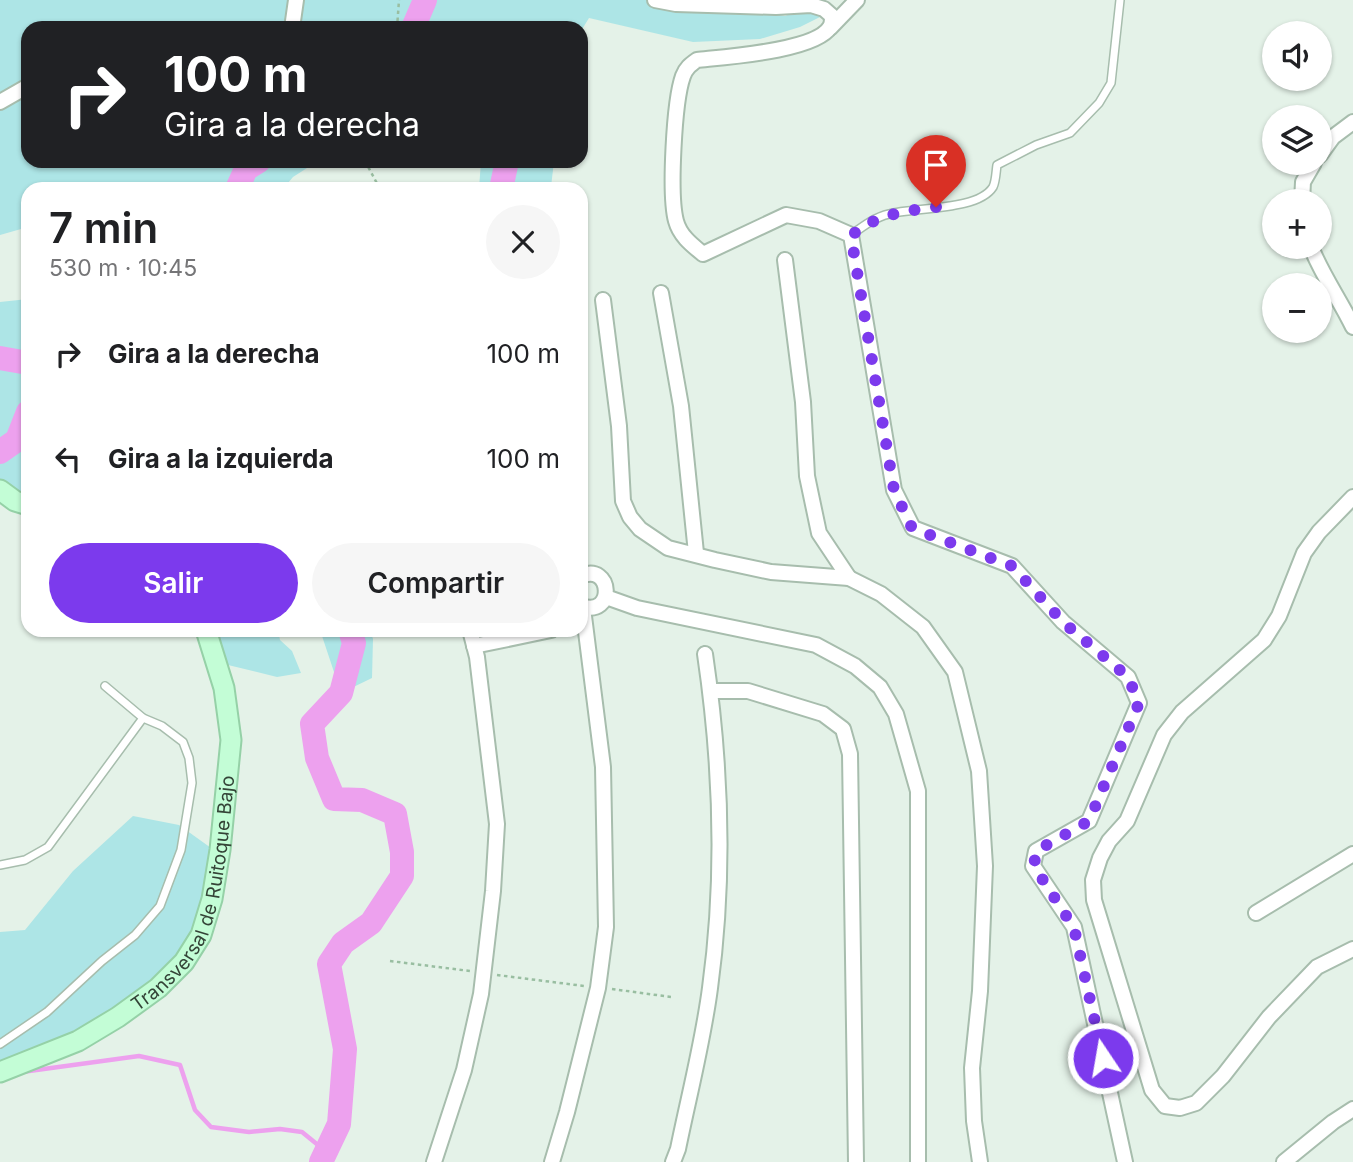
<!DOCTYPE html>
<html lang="es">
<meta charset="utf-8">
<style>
:root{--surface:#fff;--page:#f6f6f6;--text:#202124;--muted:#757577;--accent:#7c3aed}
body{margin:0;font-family:Inter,sans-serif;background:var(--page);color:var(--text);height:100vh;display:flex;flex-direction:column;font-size:26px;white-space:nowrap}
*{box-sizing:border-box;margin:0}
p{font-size:23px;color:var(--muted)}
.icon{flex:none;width:38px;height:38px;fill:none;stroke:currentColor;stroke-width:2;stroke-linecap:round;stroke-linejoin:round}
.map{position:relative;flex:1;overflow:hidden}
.drawer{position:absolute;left:21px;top:182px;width:567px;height:455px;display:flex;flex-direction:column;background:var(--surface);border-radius:21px;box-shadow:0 2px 5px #0004}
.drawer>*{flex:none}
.banner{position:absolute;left:21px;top:21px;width:567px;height:147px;border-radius:21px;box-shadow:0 2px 5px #0004;background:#202124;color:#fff;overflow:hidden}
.controls{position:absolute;left:1262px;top:21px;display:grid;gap:14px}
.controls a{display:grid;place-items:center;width:70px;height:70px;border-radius:50%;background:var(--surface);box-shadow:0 2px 5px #0004;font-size:35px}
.pin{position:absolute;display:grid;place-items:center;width:60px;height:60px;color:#fff;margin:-72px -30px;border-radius:50% 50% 50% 0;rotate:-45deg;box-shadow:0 0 7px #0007}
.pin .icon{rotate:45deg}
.me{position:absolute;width:77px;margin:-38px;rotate:348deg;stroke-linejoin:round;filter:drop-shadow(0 0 5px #0008)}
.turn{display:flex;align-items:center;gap:24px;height:147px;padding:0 28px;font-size:32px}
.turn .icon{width:91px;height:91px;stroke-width:2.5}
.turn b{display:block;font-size:49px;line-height:60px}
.round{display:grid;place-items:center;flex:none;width:74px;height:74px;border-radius:37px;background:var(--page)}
.head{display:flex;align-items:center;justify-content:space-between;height:119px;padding:0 28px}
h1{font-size:42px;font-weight:600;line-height:52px}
.primary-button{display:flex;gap:14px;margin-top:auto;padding:14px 28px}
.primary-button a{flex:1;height:80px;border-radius:42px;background:var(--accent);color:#fff;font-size:28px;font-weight:600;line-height:80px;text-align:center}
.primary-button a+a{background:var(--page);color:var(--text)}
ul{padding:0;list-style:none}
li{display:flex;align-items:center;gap:21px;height:105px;padding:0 28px}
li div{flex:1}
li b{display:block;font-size:26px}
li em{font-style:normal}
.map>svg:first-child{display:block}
</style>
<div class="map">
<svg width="1353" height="1162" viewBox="0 0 1353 1162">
<rect width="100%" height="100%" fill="#e4f2e8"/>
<g fill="#ade5e6">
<polygon points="0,0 697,0 785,16 814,5 832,11 800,27 760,39 693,42 589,18 581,31 581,28 28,28 28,161 318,161 293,177 283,189 28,189 28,227 0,235"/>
<polygon points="481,161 554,161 551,187 550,189 479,189"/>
<polygon points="28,299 28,509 0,494 0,302"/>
<polygon points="210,630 278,630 280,640 292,651 301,673 277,677 228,665"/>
<polygon points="320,630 370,630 373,639 372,678 341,693"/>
<polygon points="133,816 179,825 218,853 210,903 157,991 0,1074 0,932 25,930 73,871"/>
</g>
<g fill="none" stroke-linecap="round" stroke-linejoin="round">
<polyline stroke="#eda1ee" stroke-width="4.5" points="22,1072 139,1056 180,1065 195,1110 211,1127 249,1132 280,1129 302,1132 318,1145 322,1162"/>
<g stroke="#eda1ee" stroke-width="24">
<polyline points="413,28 425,0"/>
<polyline points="237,189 246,169 259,161"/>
<polyline points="501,189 507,161"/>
<polyline points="0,358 28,363"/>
<polyline points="0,452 17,440 28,412"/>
<polyline points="321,1162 339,1124 345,1049 329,964 343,943 371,923 402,876 402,852 395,814 362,800 334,799 317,758 312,724 341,693 354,643 350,630"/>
</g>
<g stroke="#a7bdad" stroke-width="10">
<g id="lane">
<path d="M851 235C862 227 875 217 889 214 915 207 978 211 993 187 996 181 996 171 997 165L1036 145 1070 133 1099 103 1111 83 1120 0"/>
<polyline points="0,865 25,860 48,847 143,718"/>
<polyline points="0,1044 47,1012 102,961 135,935 160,906 181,850 192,783 189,758 183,742 162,726 143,718 105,686"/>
</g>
</g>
<g stroke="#a7bdad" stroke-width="18">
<g id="street">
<path d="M655 0 676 4 776 7 811 5 824 9 832 16C832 20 832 24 830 27 816 51 724 57 697 60 690 65 686 68 683 76 674 101 669 195 676 221 680 236 692 245 703 254L786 215 819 221 851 235 894 490 913 528 1012 566 1063 622 1128 677 1139 703 1089 821 1036 851 1033 866 1074 927 1125 1162"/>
<polyline points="292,28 296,0"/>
<polyline points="830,28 857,0"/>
<polyline points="0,102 28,86"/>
<polyline points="1320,155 1333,137 1353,122"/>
<polyline points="1302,201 1303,182 1314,163"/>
<path d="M1311 247C1322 275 1340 300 1353 327"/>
<polyline points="785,260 803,402 807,476 819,533 849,578"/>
<polyline points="661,293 681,406 696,553"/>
<polyline points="603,300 619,426 623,501 630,517 640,529 668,548 715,560 771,572 849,578 881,594 923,627 955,672 979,771 985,866 980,991 972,1068 974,1121 980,1162"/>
<polyline points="1353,497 1319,532 1304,553 1279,616 1264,640 1182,712 1164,735 1127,821 1109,841 1100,858 1093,880 1094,900 1152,1090 1165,1106 1180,1108 1196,1103 1223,1076 1269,1017 1317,967 1353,949"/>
<path d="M581 576C612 562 616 618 581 606"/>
<polyline points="606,597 637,608 816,645 855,666 880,687 896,714 918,791 918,1162"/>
<polyline points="474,646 551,630"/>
<polyline points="711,691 748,691 823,714 843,729 850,754 856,1162"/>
<polyline points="1256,913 1353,854"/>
<polyline points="434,1162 464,1070 481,994 493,891 497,824 477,657 470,630"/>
<polyline points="552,1162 567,1112 598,988 606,927 603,767 583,608"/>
<path d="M673 1162 678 1149C689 1095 703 1042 710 988 725 879 721 763 705 654"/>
<polyline points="1284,1162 1333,1122 1353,1109"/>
</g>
</g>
<g stroke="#95d1a7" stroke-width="23">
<g id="secondary">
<polyline points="0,490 15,501 28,505"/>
<path id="s1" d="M0 1072 78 1041 118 1017 158 988 184 962 201 935 212 899 220 850 231 740 224 688 206 630"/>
</g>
</g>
<g stroke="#99bea1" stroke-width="2.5" stroke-dasharray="3.5 3.5" stroke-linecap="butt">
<polyline points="397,28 399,0"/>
<polyline points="365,161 380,189"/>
<polyline points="390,961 470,971"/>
<polyline points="497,975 584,986"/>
<polyline points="612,989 671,997"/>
</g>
<use href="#lane" stroke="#fff" stroke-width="7"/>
<use href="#street" stroke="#fff" stroke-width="14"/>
<use href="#secondary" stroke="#c3fdd6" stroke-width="19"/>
</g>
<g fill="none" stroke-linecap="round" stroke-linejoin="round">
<path stroke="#7c3aed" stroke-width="12" stroke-dasharray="0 21.6" d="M936 207C903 212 878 213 851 236L894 490 912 528 1012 566 1063 622 1128 677 1139 703 1089 821 1036 851 1034 866 1074 928 1103 1058"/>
</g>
<g text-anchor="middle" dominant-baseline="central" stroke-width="5" stroke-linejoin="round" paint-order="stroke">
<g font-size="19" fill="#344437" stroke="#fff">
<text stroke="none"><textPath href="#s1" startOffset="280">Transversal de Ruitoque Bajo</textPath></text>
</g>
</g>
</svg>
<div class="controls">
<a><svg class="icon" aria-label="sound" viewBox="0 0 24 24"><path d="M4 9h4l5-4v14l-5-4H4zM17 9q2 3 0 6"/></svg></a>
<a><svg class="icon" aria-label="layers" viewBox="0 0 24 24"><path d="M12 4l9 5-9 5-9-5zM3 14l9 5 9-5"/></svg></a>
<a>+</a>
<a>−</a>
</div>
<div class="pin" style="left:936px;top:207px;background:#d93025"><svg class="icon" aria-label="arrive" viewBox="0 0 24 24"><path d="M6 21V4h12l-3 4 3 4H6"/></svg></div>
<svg class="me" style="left:1103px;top:1058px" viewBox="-20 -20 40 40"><circle r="17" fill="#7c3aed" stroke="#fff" stroke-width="3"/><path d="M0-11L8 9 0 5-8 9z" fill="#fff"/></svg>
<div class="banner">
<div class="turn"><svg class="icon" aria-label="right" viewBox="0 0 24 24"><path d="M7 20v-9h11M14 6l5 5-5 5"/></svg><div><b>100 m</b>Gira a la derecha</div></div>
</div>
<section class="drawer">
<div class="head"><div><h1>7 min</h1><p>530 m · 10:45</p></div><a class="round"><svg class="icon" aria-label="close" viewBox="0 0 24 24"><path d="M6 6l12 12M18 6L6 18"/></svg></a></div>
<ul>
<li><svg class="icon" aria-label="right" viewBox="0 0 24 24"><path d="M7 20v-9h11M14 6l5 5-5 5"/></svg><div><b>Gira a la derecha</b></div><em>100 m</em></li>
<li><svg class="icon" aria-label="left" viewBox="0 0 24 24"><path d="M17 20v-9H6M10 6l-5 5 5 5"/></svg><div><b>Gira a la izquierda</b></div><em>100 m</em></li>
</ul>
<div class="primary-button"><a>Salir</a><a>Compartir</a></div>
</section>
</div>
